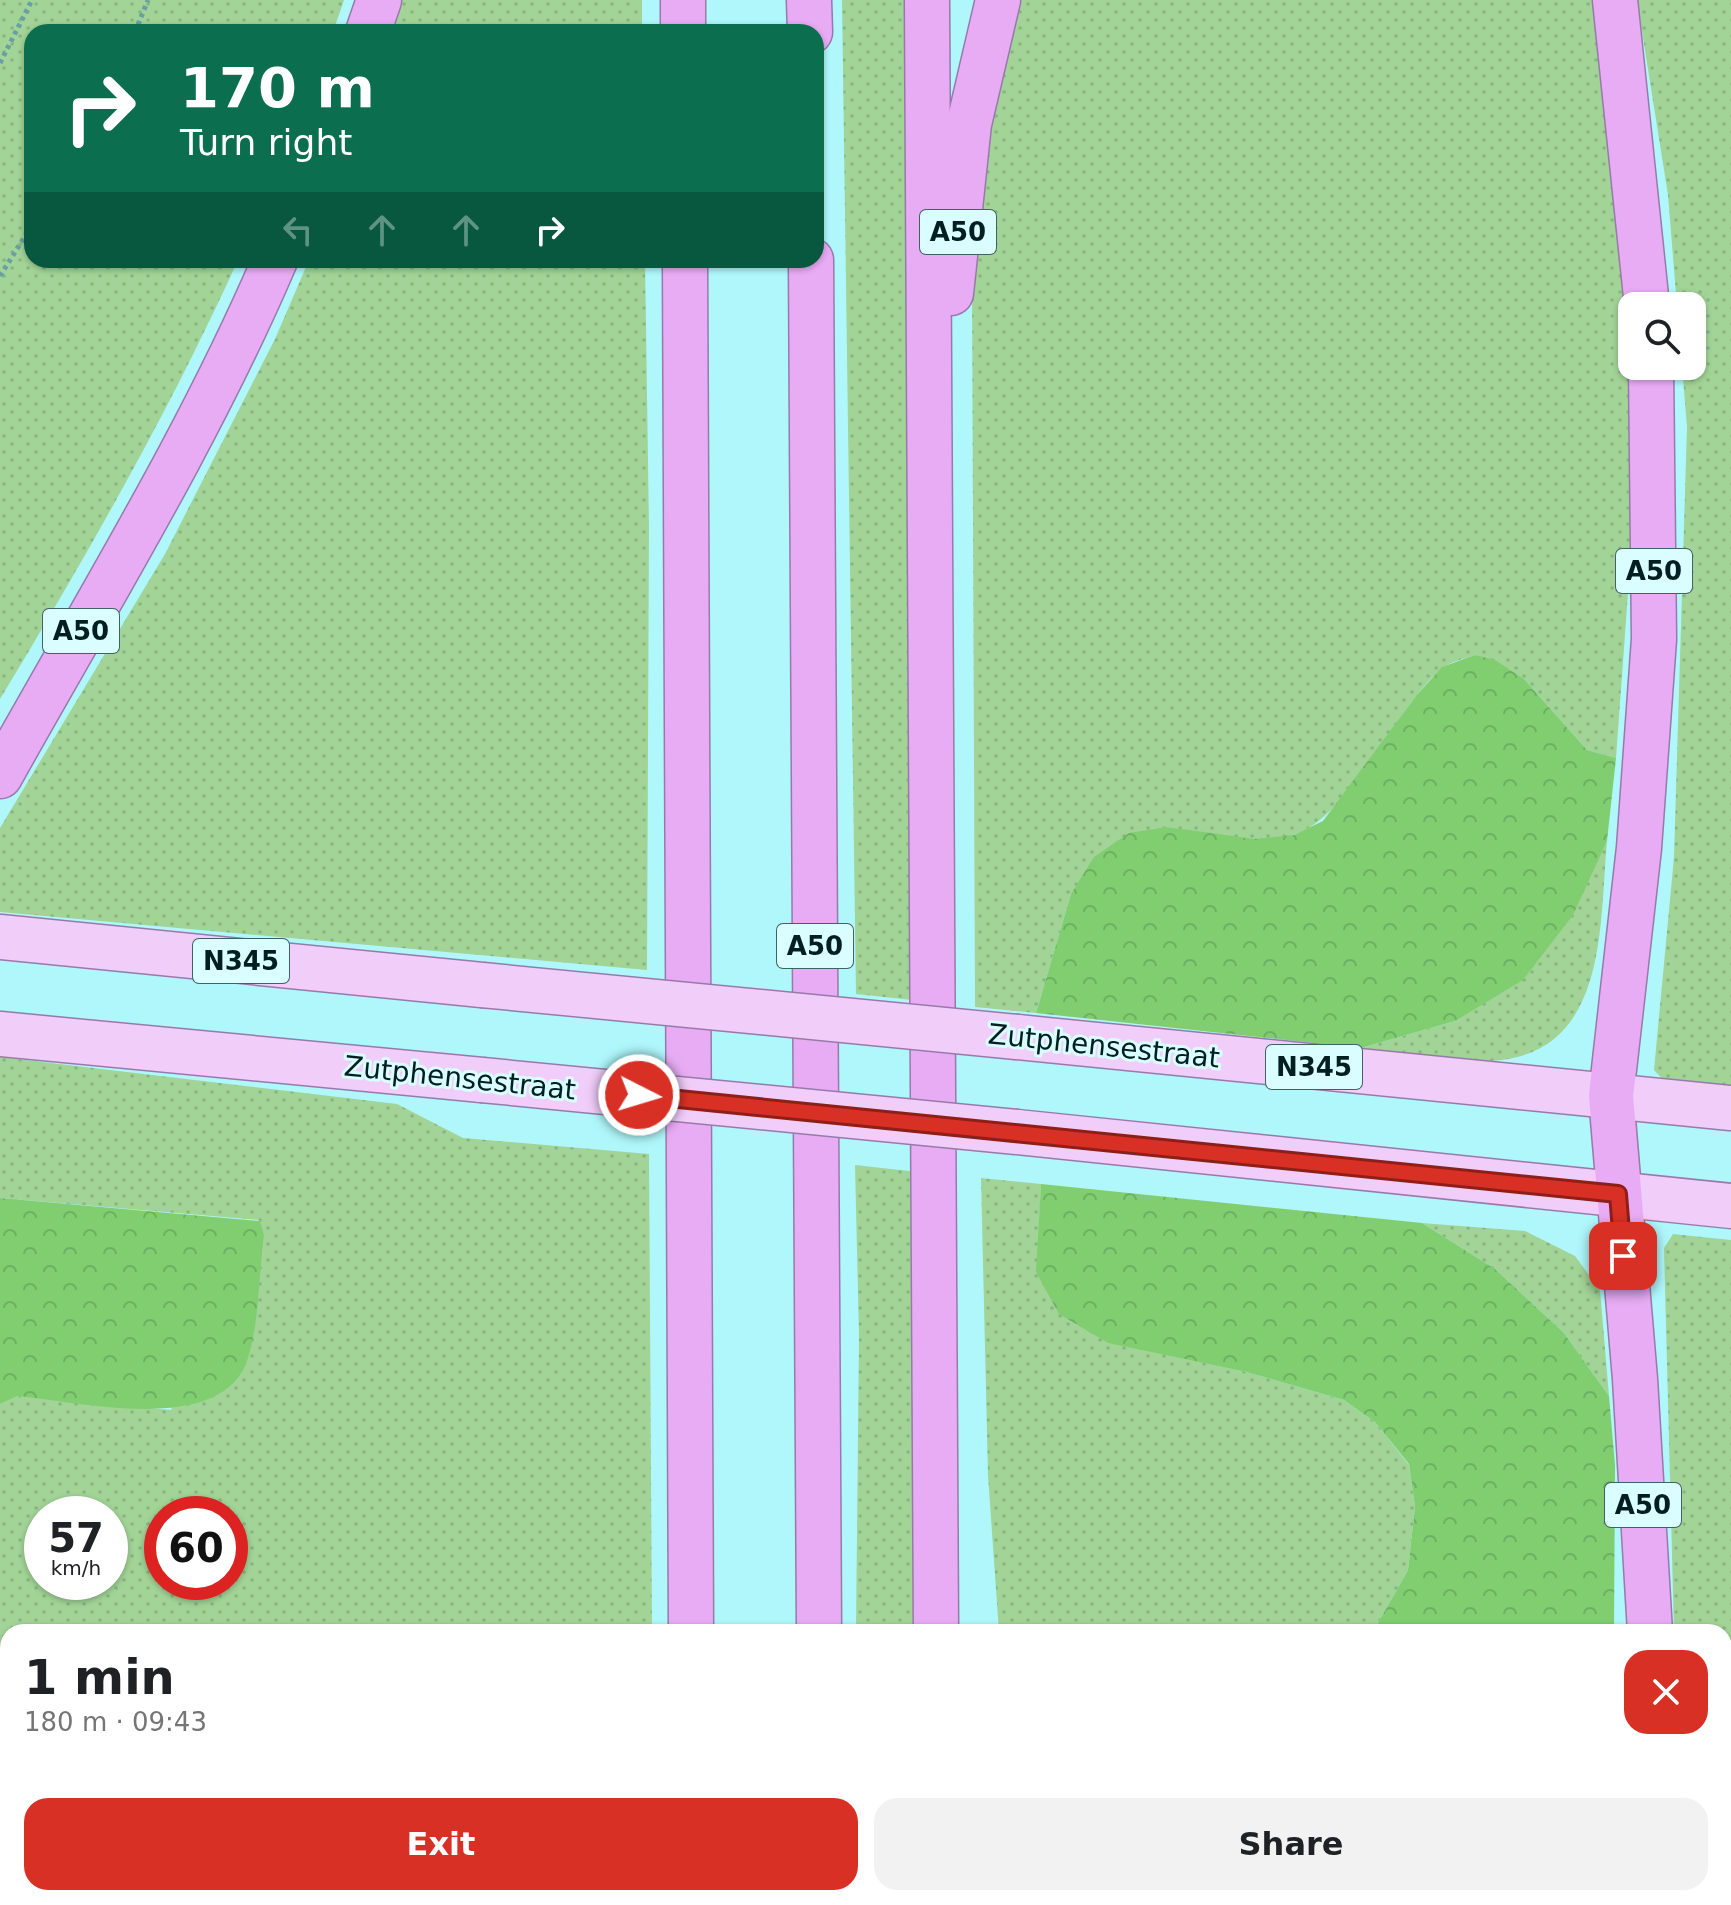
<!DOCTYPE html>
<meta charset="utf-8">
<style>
:root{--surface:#fff;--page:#f2f2f2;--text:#202124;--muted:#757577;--accent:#d93025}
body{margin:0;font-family:"DejaVu Sans",sans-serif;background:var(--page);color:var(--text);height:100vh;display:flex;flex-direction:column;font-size:30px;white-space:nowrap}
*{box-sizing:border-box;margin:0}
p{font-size:26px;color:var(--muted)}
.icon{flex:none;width:44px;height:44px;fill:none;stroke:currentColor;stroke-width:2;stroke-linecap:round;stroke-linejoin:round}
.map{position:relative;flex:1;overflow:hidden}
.drawer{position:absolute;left:0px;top:1624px;width:1732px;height:282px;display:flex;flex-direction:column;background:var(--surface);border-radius:24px 24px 0 0;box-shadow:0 2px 6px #0004}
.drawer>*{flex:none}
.top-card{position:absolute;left:24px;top:24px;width:800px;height:244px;border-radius:24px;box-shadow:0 2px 6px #0004;background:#0b6e4f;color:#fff;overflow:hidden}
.controls{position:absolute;left:1618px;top:292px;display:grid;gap:16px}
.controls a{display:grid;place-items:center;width:88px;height:88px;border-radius:16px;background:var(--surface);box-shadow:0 2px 6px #0004;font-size:40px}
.speed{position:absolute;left:24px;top:1496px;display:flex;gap:16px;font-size:40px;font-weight:700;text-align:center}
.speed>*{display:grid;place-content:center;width:104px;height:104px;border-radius:50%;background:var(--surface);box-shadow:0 2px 6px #0004;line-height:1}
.speed small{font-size:20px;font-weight:400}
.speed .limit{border:12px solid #d22;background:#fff;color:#111}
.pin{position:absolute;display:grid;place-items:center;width:68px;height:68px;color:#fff;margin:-34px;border-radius:16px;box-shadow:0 4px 12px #0006}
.me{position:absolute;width:88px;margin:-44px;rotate:95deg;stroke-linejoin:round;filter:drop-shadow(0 0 6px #0008)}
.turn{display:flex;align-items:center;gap:28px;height:168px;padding:0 24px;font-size:36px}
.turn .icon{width:104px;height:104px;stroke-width:2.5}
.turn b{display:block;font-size:56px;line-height:68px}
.lanes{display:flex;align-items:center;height:76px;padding:0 24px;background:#0003;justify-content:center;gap:40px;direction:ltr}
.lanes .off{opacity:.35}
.round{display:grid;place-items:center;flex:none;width:84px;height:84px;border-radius:24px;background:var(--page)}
.headline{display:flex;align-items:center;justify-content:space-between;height:136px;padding:0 24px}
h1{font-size:48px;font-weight:700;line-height:60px}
.primary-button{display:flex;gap:16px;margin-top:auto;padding:16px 24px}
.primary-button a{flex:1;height:92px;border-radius:24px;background:var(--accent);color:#fff;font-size:32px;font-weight:700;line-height:92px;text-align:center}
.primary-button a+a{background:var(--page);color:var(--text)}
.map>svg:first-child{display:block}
</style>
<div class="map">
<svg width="1731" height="1905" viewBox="0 0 1731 1905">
<defs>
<pattern id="grass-dots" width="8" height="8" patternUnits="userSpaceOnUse" patternTransform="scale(2)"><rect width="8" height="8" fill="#a2d497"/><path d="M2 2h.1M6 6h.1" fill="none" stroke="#8ab682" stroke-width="1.8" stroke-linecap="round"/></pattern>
<pattern id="forest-crowns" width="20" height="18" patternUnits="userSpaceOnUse" patternTransform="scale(2)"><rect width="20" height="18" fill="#80ce70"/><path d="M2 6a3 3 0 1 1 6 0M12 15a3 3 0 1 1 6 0" fill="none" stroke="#6db061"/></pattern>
</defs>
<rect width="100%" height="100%" fill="#aff7fb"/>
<g fill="url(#grass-dots)" fill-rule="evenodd">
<path d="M0 0H344L333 32H32V260H238C169 412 86 557 0 699Z"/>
<polygon points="397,0 642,0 642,32 387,32"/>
<polygon points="842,0 907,0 912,1000 856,994"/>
<path d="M1010 0H1598L1632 306 1637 469 1616 758 1587 750 1524 679 1475 655C1464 659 1449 662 1441 669 1394 710 1350 815 1296 834 1257 848 1206 833 1167 827L1071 894 1036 1013 975 1007 972 274 981 181Z"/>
<polygon points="1637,0 1731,0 1731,1089 1666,1083 1654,1070 1674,857 1687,427 1682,366 1692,366 1692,306 1677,306 1668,195"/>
<polygon points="309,260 645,260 649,528 647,970 0,912 0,828 165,554 275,339"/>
<path d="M1607 841C1599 929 1608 1056 1489 1061 1447 1062 1402 1052 1361 1048L1455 1021 1592 871Z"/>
<path d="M0 1057 397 1104 463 1138 649 1154 652 1632H8V1898H656V1905H0V1404L18 1396 171 1410 259 1220 0 1198ZM42 1514H110V1582H42ZM162 1514H230V1582H162Z"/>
<polygon points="855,1165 918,1172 920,1632 856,1632 859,1335"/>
<polygon points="981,1178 1041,1184 1039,1228 1243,1371 1344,1400 1375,1422 1409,1465 1415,1507 1408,1570 1373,1632 999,1632 988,1475"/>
<polygon points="1422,1223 1525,1231 1575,1256 1600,1290 1609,1396 1564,1333 1495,1269"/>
<polygon points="1673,1234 1731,1240 1731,1905 1665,1905 1666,1898 1724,1898 1724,1632 1674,1632 1664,1248"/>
<rect x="854" y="1898" width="65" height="7"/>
<polygon points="1018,1898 1299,1898 1302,1905 1019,1905"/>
<polygon points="1551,1898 1612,1898 1611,1905 1545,1905"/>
</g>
<g fill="url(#forest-crowns)">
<polygon points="1475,655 1495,660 1524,679 1587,750 1616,758 1607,841 1573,915 1523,980 1455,1021 1361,1048 1036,1013 1071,894 1094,857 1129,833 1167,827 1254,839 1294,835 1323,821 1416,696 1442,667"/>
<polygon points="1041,1184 1422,1223 1495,1269 1564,1333 1609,1396 1615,1465 1614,1632 1373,1632 1408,1570 1415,1507 1409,1464 1375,1422 1344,1400 1243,1371 1108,1343 1059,1314 1036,1272"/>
<path d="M0 1198 260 1221 264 1235C259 1271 259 1325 248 1358 224 1437 80 1402 18 1396L0 1404Z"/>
<polygon points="1299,1898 1551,1898 1545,1905 1302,1905"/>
</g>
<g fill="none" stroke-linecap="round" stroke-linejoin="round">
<g stroke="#977aaa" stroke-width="47">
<g id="primary">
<polyline points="0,937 482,985"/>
<polyline points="0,1034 482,1080"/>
<polyline points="1017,1037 1731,1108"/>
<polyline points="1017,1132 1731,1206"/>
</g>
</g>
<g stroke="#977aaa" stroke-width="47">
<g id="highway">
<polyline points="683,0 683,32"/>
<polyline points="809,0 810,32"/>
<polyline points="927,0 936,1632"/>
<polyline points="1615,0 1647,306"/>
<polyline points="368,32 379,0"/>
<polyline points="685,260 691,1632"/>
<polyline points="811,260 819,1632"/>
<polyline points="951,293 969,124 998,0"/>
<path d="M0 776C94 607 199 438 275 260"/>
<polyline points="1650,1632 1635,1379 1611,1096 1639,848 1654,639 1651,366"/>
<polyline points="692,1898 692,1905"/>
<polyline points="820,1898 820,1905"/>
<polyline points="938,1898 938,1905"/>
<polyline points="977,1898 978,1905"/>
<polyline points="1641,1905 1641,1898"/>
</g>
</g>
<g stroke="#69a0a3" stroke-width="5" stroke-dasharray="4 4" stroke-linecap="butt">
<polyline points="135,32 148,0"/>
<polyline points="0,63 32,0"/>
<polyline points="0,276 32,225"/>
</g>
<use href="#primary" stroke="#f1cdf9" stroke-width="44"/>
<use href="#highway" stroke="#e8acf5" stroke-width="44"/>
<g stroke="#977aaa" stroke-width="47" stroke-linecap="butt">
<g id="primary-bridge">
<polyline points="482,985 1017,1037"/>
<polyline points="482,1080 1017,1132"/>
</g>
</g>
<use href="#primary-bridge" stroke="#f1cdf9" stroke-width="44"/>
</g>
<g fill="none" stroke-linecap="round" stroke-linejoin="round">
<g stroke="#8d1f18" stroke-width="20">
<polyline id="route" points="639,1095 1618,1194 1623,1256"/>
</g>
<use href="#route" stroke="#d93025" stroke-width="14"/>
</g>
<g text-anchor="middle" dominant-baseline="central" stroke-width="6" stroke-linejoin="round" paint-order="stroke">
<g fill="#dafdff" stroke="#426163" stroke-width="2">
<rect x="920" y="210" width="76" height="44" rx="6"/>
<rect x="1616" y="549" width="76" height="44" rx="6"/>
<rect x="43" y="609" width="76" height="44" rx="6"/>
<rect x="777" y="924" width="76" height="44" rx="6"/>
<rect x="193" y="939" width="96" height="44" rx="6"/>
<rect x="1266" y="1045" width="96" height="44" rx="6"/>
<rect x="1605" y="1483" width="76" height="44" rx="6"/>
</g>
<g font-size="26" font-weight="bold" fill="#011e20">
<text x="958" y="232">A50</text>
<text x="1654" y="571">A50</text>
<text x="81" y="631">A50</text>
<text x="815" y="946">A50</text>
<text x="241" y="961">N345</text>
<text x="1314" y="1067">N345</text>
<text x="1643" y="1505">A50</text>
</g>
<g font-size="28" fill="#011e20" stroke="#dafdff">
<text transform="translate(1104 1046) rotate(6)">Zutphensestraat</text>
<text transform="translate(460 1078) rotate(6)">Zutphensestraat</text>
</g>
</g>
</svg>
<div class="controls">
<a><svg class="icon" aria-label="search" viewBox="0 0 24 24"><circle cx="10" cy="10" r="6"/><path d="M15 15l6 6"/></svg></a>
</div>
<div class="speed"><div>57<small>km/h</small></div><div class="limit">60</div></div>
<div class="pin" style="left:1623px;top:1256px;background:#d93025"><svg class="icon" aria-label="arrive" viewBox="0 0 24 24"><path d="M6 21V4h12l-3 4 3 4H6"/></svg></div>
<svg class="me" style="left:639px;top:1095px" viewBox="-20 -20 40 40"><circle r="17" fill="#d93025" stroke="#fff" stroke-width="3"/><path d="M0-11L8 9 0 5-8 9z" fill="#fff"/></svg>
<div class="top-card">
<div class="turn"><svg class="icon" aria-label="right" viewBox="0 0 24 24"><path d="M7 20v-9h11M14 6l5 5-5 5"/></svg><div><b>170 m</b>Turn right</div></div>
<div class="lanes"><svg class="icon off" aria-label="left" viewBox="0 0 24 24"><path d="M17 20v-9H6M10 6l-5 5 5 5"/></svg><svg class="icon off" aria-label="ahead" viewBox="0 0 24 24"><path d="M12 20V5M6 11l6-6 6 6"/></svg><svg class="icon off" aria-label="ahead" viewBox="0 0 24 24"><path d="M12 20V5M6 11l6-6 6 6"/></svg><svg class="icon" aria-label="right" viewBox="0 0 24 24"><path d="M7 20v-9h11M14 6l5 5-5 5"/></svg></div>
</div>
<section class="drawer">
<div class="headline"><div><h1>1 min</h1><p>180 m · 09:43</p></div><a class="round" style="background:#d93025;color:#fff"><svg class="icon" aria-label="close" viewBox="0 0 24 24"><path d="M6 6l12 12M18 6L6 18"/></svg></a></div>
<div class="primary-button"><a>Exit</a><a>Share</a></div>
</section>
</div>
